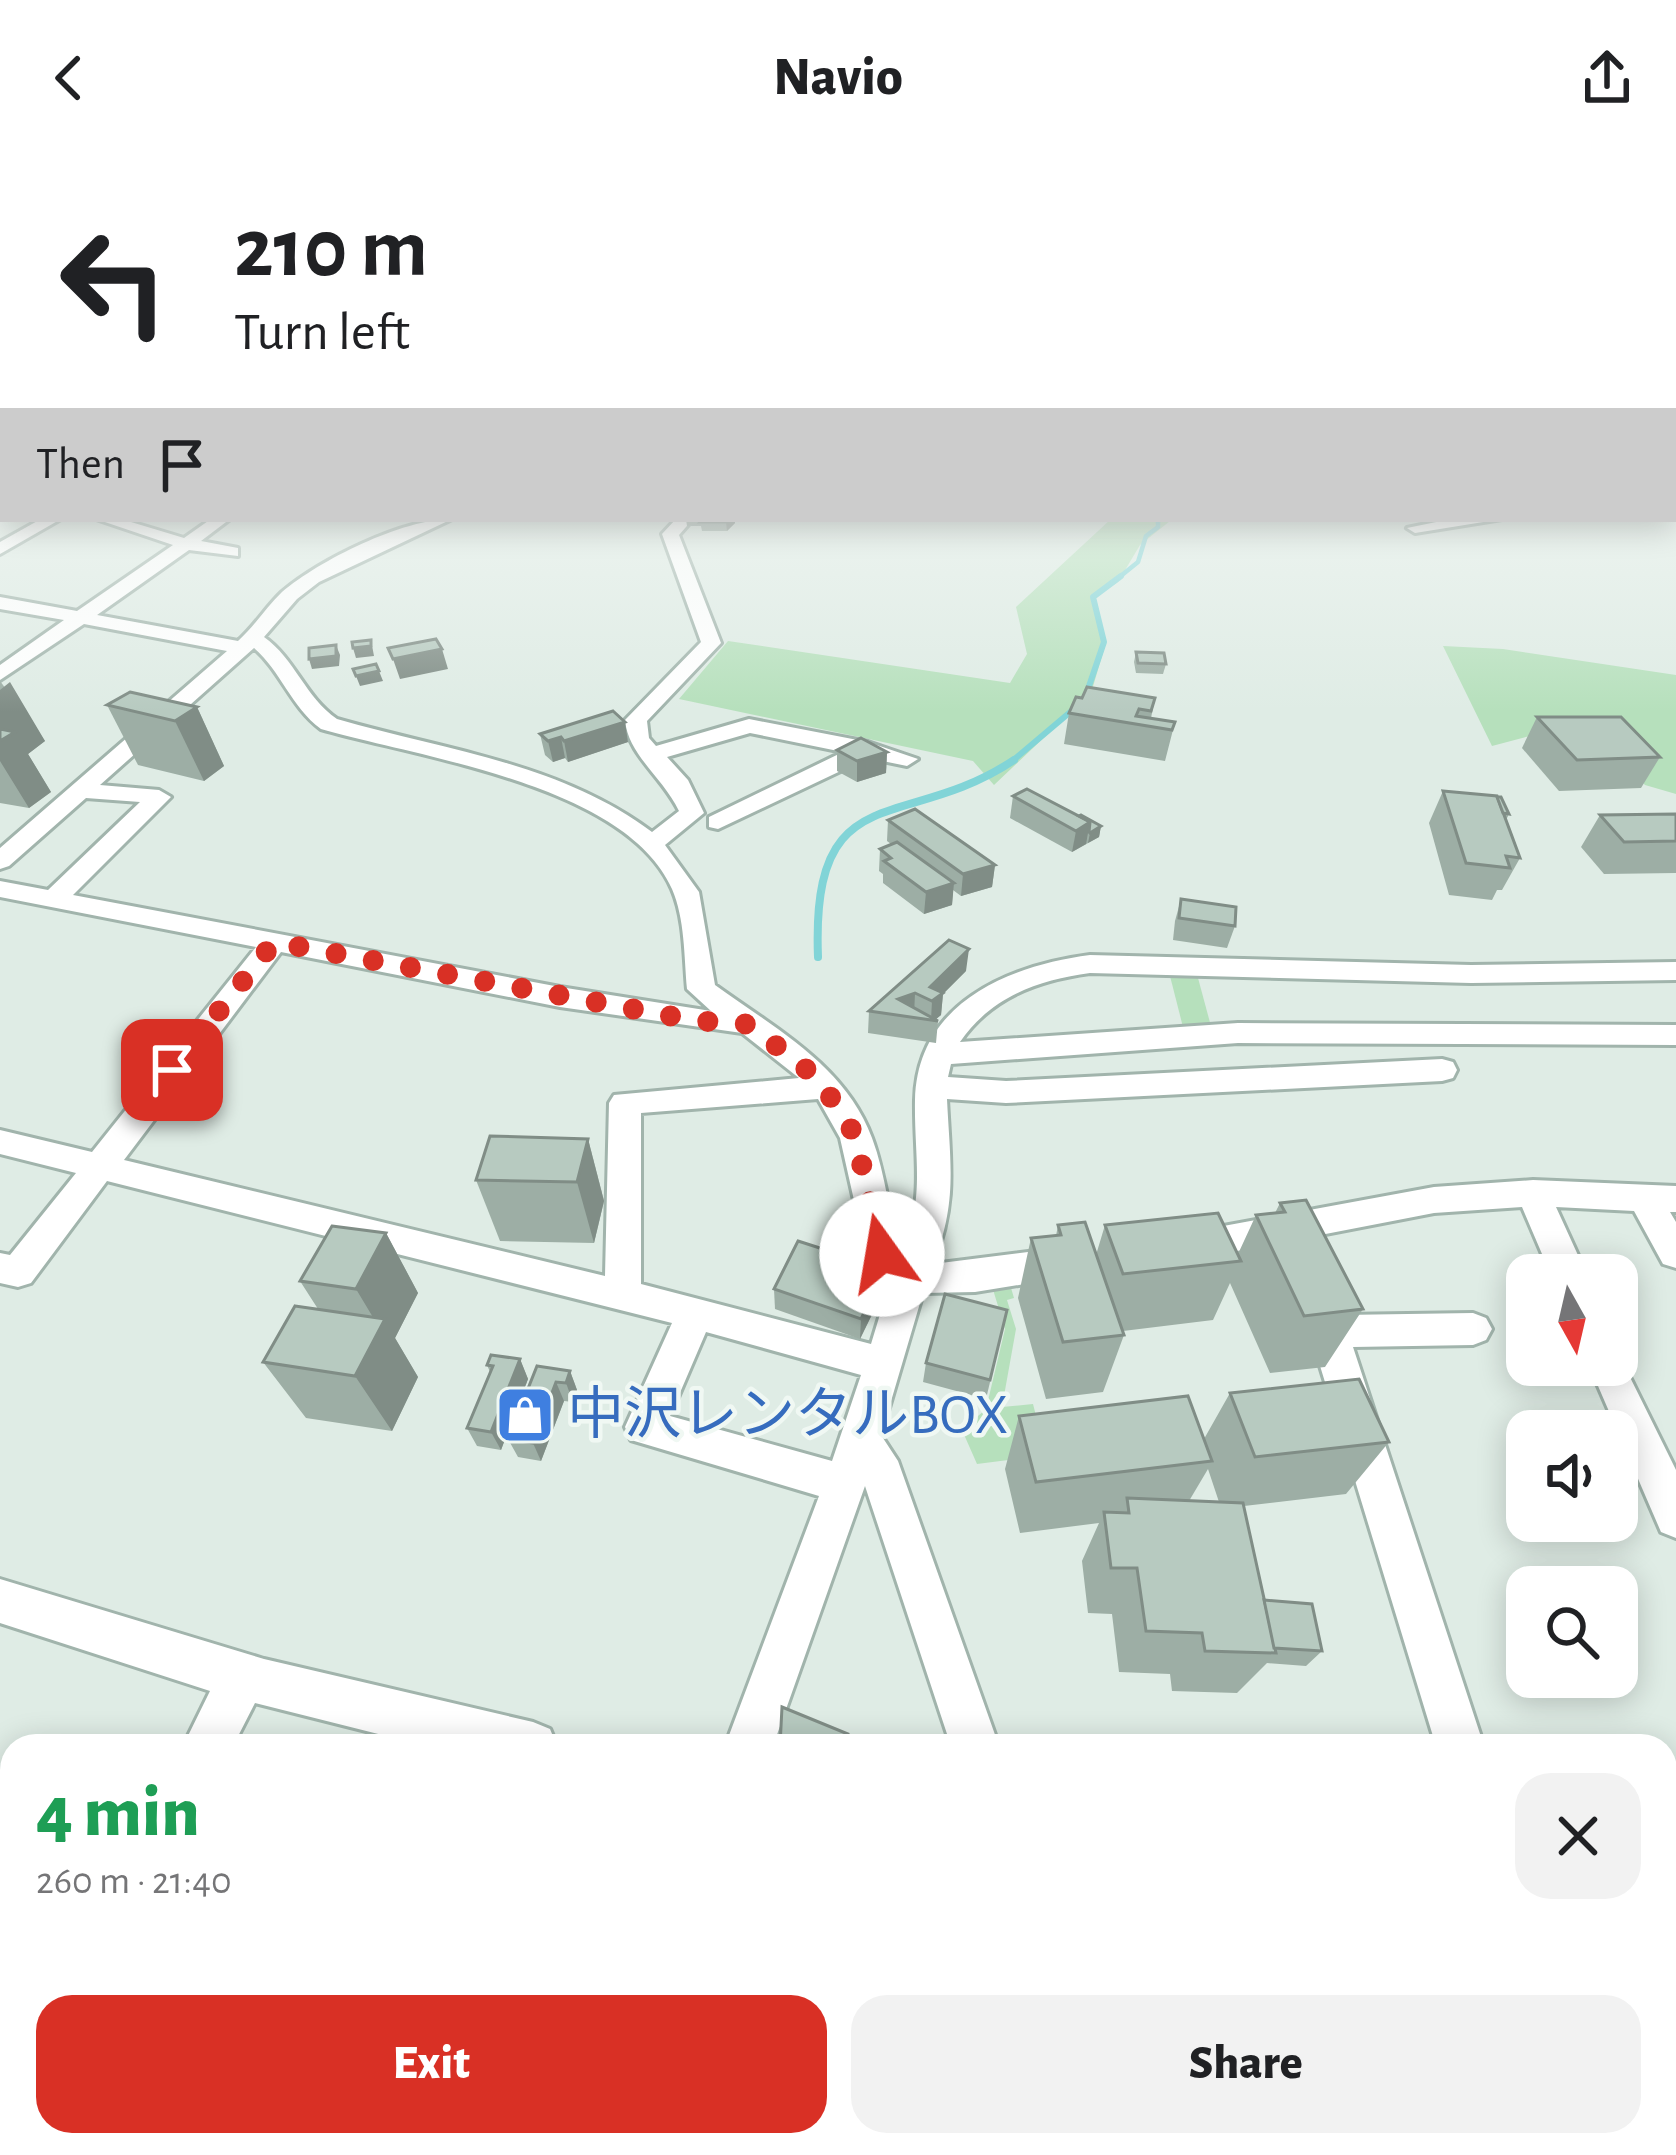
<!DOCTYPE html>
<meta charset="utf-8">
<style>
:root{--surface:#fff;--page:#f2f2f2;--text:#202124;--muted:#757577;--accent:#d93025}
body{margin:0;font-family:"Alegreya Sans","Noto Sans JP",sans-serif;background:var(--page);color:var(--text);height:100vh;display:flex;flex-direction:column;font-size:45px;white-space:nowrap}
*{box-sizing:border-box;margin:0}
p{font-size:39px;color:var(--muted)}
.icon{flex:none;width:66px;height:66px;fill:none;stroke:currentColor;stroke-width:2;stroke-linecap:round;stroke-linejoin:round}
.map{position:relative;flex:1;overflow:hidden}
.details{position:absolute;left:0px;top:1578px;width:1677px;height:423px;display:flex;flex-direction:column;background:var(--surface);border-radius:36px 36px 0 0;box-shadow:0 6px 30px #0003}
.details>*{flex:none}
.guide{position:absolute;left:0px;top:0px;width:1677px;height:366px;box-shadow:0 6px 30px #0003;background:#fff;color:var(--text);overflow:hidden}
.needle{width:78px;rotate:172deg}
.tools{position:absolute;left:1506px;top:1098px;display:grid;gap:24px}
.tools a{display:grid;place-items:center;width:132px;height:132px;border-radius:24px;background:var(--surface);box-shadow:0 6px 30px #0003;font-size:60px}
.pin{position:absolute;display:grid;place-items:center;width:102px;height:102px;color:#fff;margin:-51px;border-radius:24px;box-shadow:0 6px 18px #0006}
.me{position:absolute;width:132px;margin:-66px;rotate:347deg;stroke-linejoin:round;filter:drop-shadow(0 0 9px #0008)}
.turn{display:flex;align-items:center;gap:42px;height:252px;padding:0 36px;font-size:54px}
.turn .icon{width:156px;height:156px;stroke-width:2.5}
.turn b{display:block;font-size:84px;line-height:102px}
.then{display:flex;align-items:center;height:114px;padding:0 36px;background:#0003;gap:24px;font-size:45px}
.round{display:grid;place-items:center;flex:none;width:126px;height:126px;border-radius:36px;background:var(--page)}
.headline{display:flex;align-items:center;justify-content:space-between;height:204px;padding:0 36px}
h1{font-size:72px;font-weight:800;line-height:90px;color:#1e9e55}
.button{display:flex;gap:24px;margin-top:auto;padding:24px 36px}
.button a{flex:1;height:138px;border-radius:36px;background:var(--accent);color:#fff;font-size:48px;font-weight:800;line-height:138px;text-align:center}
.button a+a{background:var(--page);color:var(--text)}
header{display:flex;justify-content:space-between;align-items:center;height:156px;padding:0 36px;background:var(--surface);font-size:54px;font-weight:800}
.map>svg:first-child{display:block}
</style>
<header><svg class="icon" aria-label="back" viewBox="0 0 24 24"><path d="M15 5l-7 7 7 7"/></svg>Navio<svg class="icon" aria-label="share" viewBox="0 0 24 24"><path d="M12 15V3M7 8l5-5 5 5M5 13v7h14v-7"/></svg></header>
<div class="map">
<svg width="1676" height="1999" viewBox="0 0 1676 1999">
<rect width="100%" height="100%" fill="#dfece5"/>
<g fill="#b6e0bc">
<polygon points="1111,363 1170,365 1140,389 1118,426 1094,442 1106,487 1091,537 994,629 973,605 679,543 728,485 1010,527 1027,498 1016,451"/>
<polygon points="1443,490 1503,493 1676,519 1676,638 1645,629 1601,584 1533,579 1492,590"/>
<polygon points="1170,820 1198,822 1212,874 1184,875"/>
<polygon points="1009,1125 1014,1142 1007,1144 1016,1173 1002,1251 1033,1248 1046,1299 977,1308 962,1274 986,1253 1005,1173 991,1127"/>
</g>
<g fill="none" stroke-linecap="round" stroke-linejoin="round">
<polyline stroke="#81d4d7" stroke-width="4.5" points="1117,423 1138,406 1146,380 1158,371 1158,363"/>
<g stroke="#81d4d7" stroke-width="6">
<polyline points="1086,539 1104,486 1093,441 1121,420"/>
<polyline points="1010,607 1075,552"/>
</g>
<path stroke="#81d4d7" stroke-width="8" d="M818 801C811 617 904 678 1014 604"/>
<g stroke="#a1b4ac" stroke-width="6">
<g id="minor">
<polygon points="0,288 3,288 0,297"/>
<polygon points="41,363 61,363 0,398 0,386"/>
<path d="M96 363H121L184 382 211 363H230L201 385 238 392V400L189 394 97 459 238 485C255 470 266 451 282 436 320 404 402 363 452 363L319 426 297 443 264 481C295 503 305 541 337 563 444 594 560 607 652 676L679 655C662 620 628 599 625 564L701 486 662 378 676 363H693L679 379 721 487 647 565 649 582 656 590 749 563 868 586 918 603 907 610 868 602 718 673 709 671V661L843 596 750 577 667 601 688 624 704 657 665 689 699 736 715 829C774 872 845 909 872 982 886 1019 889 1061 901 1099 926 1041 914 1004 915 944 917 848 1007 810 1090 799L1471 809 1676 806V824L1471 827 1090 817C1038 824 991 841 960 886L1238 867 1676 869V889L1238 887 951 908 948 921 1006 925 1442 903 1453 906 1457 914 1453 922 1442 925 1006 947 947 943C950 1007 958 1046 933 1108L1068 1091 1081 1096 1086 1106 1081 1116 1068 1121 975 1136 923 1137 881 1279 898 1305 999 1590H951L865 1330 773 1590H725L819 1340 631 1284 625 1271 672 1167 107 1025 31 1127 18 1131 0 1127V1097L10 1099 76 1017 0 998V974L92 996 256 791 0 741V725L48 734 140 646 86 642 9 710 0 713V692L227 495 84 468 0 524V509L64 464 0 453V441L77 455 173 389ZM254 492C281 515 291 551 321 573 422 602 626 629 672 733 685 763 684 800 687 833L711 855 560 831 73 739 171 641 159 634 100 629ZM281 796 560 851 742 877 799 922 614 939 609 947 605 1120 124 1004ZM818 943 840 982 869 1111 874 1121 889 1129 871 1188 641 1128V957ZM706 1176 861 1219 832 1305 670 1260Z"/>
<polygon points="1451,363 1502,363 1415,377 1407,372"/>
<polygon points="1533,1024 1676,1030 1676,1056 1670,1056 1676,1066 1676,1112 1663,1108 1634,1055 1556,1051 1587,1119 1551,1119 1522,1051 1434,1057 1191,1104 1178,1100 1173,1090 1178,1080 1191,1076 1434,1031"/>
<polygon points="1322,1138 1335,1143 1342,1159 1473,1157 1486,1162 1492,1173 1486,1184 1473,1189 1353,1191 1484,1590 1436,1590 1303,1154 1309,1143"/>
<polygon points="1617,1195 1676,1314 1676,1382 1661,1376 1589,1209 1617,1209"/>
<polygon points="0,1423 264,1503 533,1566 550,1573 557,1590 426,1590 255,1547 233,1590 183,1590 210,1535 0,1467"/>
<polygon points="0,1752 12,1756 12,1810 0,1806"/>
<polygon points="533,1989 617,1989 622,1999 537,1999"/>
<polygon points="1114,1989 1172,1989 1177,1999 1117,1999"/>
<polygon points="1554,1989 1612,1989 1616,1999 1556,1999"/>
</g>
</g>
<use href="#minor" fill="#fff" fill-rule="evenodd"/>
</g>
<g fill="#9daea5" fill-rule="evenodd">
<polygon points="686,363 735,363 735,367 727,375 702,375 701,370 687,370"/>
<polygon points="1136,496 1166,508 1163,518 1136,517 1134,506"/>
<polygon points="0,525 45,585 28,598 51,636 29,652 0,647"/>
<polygon points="1155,542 1151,562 1175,566 1165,605 1064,588 1069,557"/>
<polygon points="107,549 197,551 224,610 204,625 138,609"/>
<polygon points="1537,561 1660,601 1641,632 1559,635 1522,592"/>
<polygon points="540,578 628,586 568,606 565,602 553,606 545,599"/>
<polygon points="837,594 887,596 886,617 857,626 837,615"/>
<polygon points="1443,635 1509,658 1506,664 1520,702 1502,734 1497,734 1492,744 1449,739 1429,667"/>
<polygon points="1013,640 1079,660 1101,670 1099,681 1072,696 1010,662"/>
<polygon points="1676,658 1676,717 1604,718 1581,691 1600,659"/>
<polygon points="888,664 995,709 992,731 961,740 953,734 952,749 924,758 883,727 883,718 879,715 880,693 891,688 887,685"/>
<polygon points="1181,743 1235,770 1227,792 1173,784 1175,765"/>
<polygon points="966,815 943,838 941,859 936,863 938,865 936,887 868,877 869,855"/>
<polygon points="588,983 604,1045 594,1087 500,1085 476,1024"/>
<polygon points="1280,1047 1363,1153 1325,1211 1270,1217 1230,1127 1213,1164 1123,1175 1124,1179 1103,1236 1046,1243 1018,1142 1031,1082 1056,1080 1058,1069 1096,1099 1105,1069 1238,1098 1256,1059 1275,1057"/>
<polygon points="386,1077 418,1137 395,1182 418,1221 392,1275 306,1262 263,1206 318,1153 300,1125"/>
<polygon points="774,1133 880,1142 860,1183 775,1153"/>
<polygon points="1007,1154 986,1243 923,1226 926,1207"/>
<polygon points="520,1203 528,1223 501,1294 477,1290 467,1272 490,1216 487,1209"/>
<polygon points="537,1210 570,1215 577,1234 573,1246 564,1245 541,1305 518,1301 508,1283"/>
<path d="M1230 1237 1389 1286 1346 1338 1244 1350 1264 1444 1322 1495 1306 1510 1267 1507 1237 1537 1172 1535 1170 1518 1119 1516 1112 1458 1088 1457 1082 1405 1099 1367 1020 1377 1005 1313 1019 1260 1204 1283ZM1208 1313 1219 1346 1189 1345Z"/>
</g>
<g fill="#808d86">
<polygon points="730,363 735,363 735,367 727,375 726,366"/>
<polygon points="371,484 374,500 356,502 353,492"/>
<polygon points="336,489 340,499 339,510 312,513 309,503"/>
<polygon points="442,493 448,513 400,523 393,503"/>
<polygon points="379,515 383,525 360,530 356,520"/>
<polygon points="10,526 45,585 28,598 51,636 29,652 0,605 0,534"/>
<polygon points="197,551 224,610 204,625 175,565"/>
<polygon points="625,566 628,586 568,606 564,585"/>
<polygon points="561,581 565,602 553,606 548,585"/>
<polygon points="887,596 886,617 857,626 857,605"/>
<polygon points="1090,666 1086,688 1072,696 1076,675"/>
<polygon points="1101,670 1099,681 1088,687 1090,677"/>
<polygon points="995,709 992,731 961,740 963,718"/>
<polygon points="954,727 952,749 924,758 926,736"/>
<polygon points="969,793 966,815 943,838 941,859 935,864 931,864 932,845 930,831"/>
<polygon points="915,837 914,860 898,843"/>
<polygon points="588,983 604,1045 594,1087 577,1026"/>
<polygon points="386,1077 418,1137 395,1182 418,1221 392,1275 355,1220 380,1173 356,1133"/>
<polygon points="881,1122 880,1142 860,1183 861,1163"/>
<polygon points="520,1203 528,1223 501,1294 491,1276"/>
<polygon points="570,1215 577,1234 573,1246 566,1227"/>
<polygon points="556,1226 564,1245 541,1305 533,1287"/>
<polygon points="750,1989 758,1989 756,1999 747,1999"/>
</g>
<g fill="#b7cac0" stroke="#808d86" stroke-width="3">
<polygon points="705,363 730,363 726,366 701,366"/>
<polygon points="436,483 442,493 393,503 388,492"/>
<polygon points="371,484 371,490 353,492 352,486"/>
<polygon points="336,489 336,500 309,503 309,492"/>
<polygon points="1136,496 1164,497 1166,508 1138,507"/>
<polygon points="376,508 379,515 356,520 353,513"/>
<polygon points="1087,531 1155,542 1151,555 1139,553 1136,560 1175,566 1172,574 1069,557 1076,541 1082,542"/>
<polygon points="130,536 197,551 175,565 107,549"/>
<polygon points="613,555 625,566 564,585 561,581 548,585 540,578"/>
<polygon points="1537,561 1621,561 1660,601 1577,604"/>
<polygon points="0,573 15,576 0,585"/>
<polygon points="861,582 887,596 857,605 837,594"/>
<polygon points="1027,633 1090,666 1076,675 1013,640"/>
<polygon points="1443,635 1497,640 1520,702 1506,700 1510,712 1466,707"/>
<polygon points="1497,641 1501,641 1509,658 1503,657"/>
<polygon points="915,653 995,709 963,718 888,664"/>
<polygon points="1676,658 1676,685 1624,686 1600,659"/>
<polygon points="1081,659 1101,670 1090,677 1089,676 1090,666 1079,660"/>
<polygon points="897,686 954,727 926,736 884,705 891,702 880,693"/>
<polygon points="1181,743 1236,751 1235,770 1179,762"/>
<polygon points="949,784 969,793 930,831 943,837 932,845 915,837 898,843 938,865 869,855"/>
<polygon points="490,980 588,983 577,1026 476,1024"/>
<polygon points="1306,1044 1363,1153 1304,1160 1256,1059 1285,1056 1280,1047"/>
<polygon points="1218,1057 1241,1105 1123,1118 1105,1069"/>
<polygon points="1085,1066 1124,1179 1063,1186 1031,1082 1061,1079 1058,1069"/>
<polygon points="332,1070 386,1077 356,1133 300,1125"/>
<polygon points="798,1085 879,1111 881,1122 861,1163 774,1133"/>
<polygon points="945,1138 1007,1154 990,1224 926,1207"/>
<polygon points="295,1150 385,1163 355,1220 263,1206"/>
<polygon points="491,1199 520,1203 491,1276 467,1272 493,1210 487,1209"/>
<polygon points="537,1210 570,1215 566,1227 556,1226 533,1287 508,1283"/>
<polygon points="1359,1223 1389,1286 1255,1301 1230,1237"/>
<polygon points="1188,1240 1212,1305 1036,1326 1019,1260"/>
<polygon points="1127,1342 1243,1347 1276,1497 1205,1495 1202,1477 1146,1475 1137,1412 1111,1412 1104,1356 1129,1357"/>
<polygon points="1264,1444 1312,1448 1322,1495 1274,1492"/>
<polygon points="782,1551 848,1578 847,1590 780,1590"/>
<polygon points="646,1989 750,1989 747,1999 643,1999"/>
<rect x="800" y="1989" width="69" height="10"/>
</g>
<linearGradient id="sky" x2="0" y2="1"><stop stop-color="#7fc1e1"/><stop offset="0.5" stop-color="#f1f6f3"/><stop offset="1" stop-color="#f1f6f3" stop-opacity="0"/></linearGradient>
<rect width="1676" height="556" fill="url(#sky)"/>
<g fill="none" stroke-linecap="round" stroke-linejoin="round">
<polyline stroke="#d93025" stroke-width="21" stroke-dasharray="0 37.8" points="172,914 274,786 698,865 744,867 798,905 824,931 855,979 882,1098"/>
</g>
<defs>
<g id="shop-square" transform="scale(3)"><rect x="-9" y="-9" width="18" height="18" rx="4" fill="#3f7fe0" stroke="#f0f8f3"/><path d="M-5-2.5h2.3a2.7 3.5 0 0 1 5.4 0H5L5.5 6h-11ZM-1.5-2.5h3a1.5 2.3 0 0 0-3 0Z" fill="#fff"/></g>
</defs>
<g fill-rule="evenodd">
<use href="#shop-square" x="525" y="1259"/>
</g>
<g text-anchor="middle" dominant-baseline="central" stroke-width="9" stroke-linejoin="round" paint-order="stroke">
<g font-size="57" fill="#366cbe" stroke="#f0f8f3" text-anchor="start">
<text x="567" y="1259">中沢レンタルBOX</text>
</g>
</g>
</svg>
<div class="tools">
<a><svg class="needle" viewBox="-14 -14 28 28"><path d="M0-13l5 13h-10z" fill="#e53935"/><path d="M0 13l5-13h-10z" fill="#757577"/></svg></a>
<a><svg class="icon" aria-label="sound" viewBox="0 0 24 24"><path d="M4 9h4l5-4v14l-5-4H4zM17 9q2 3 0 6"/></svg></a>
<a><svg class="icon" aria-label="search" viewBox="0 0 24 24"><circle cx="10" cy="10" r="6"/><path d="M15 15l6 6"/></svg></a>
</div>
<div class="pin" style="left:172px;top:914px;background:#d93025"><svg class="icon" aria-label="arrive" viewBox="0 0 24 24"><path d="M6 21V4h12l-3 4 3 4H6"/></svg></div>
<svg class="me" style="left:882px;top:1098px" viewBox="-20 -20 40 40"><circle r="19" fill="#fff"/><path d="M0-13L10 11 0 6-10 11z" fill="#d93025"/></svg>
<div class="guide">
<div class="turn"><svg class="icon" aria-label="left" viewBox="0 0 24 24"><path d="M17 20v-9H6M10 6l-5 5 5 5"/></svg><div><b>210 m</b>Turn left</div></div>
<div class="then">Then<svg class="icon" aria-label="arrive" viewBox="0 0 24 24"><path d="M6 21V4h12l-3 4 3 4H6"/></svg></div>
</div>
<section class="details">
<div class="headline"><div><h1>4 min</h1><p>260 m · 21:40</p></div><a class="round"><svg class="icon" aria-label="close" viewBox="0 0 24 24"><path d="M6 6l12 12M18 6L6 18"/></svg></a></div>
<div class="button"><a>Exit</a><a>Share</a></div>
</section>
</div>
